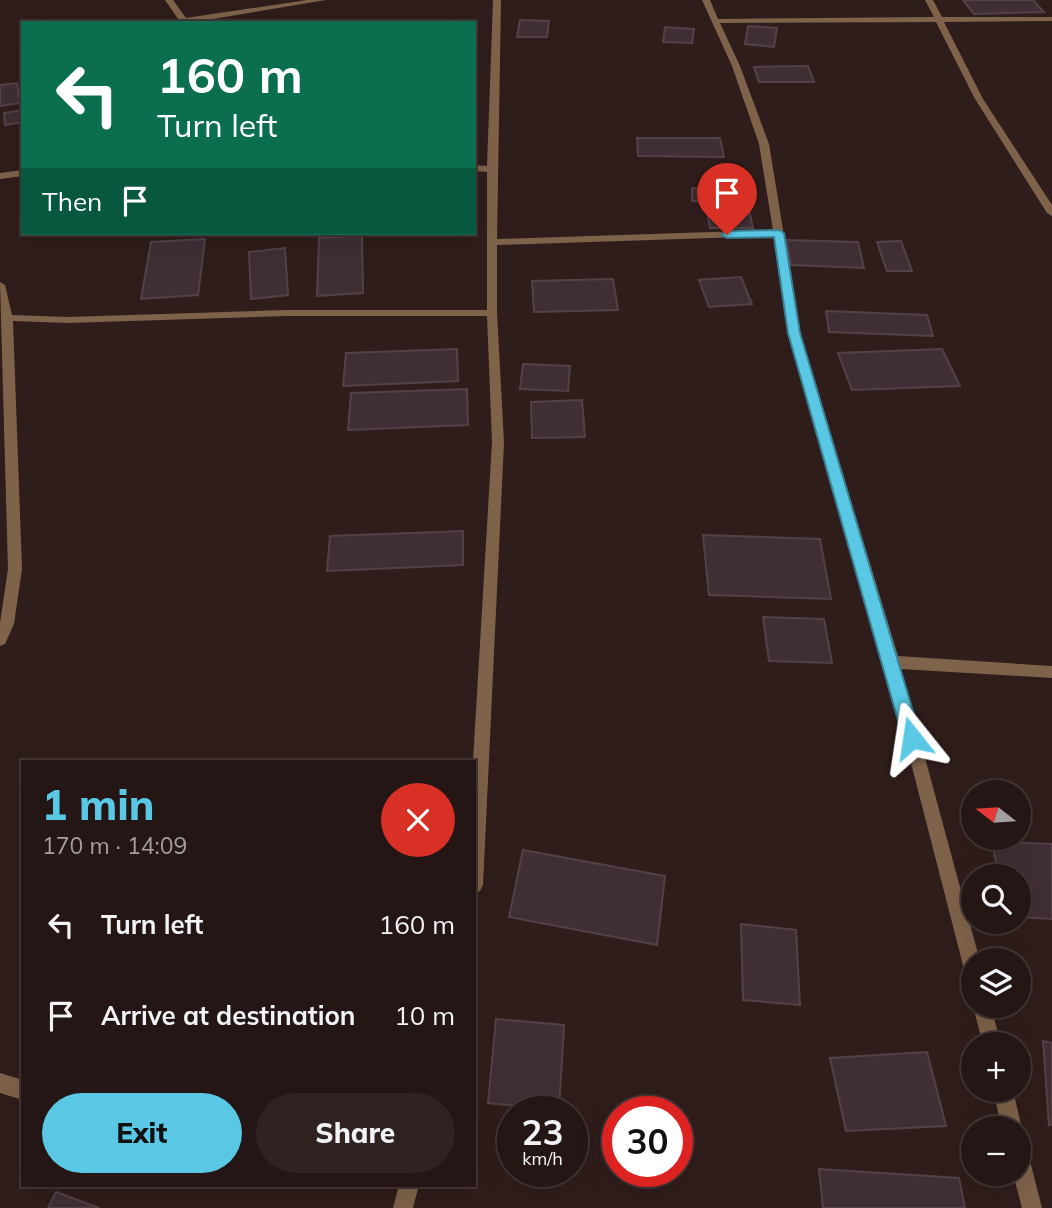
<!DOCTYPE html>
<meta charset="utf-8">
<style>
:root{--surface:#231614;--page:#2f2322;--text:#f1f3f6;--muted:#a39fa0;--line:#403534;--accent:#5ac8e5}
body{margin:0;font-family:Mulish,sans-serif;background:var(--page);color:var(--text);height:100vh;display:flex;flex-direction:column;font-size:26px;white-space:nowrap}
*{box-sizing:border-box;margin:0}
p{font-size:23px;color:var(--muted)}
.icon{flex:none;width:38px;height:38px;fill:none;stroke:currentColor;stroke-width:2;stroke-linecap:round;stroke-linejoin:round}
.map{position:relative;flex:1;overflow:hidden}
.details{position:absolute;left:21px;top:760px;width:455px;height:427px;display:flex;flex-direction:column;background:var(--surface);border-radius:0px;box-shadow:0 7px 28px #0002,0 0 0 2px var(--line)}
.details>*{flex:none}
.hud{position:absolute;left:21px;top:21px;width:455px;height:214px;border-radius:0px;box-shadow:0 7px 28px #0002,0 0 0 2px var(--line);background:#0b6e4f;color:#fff;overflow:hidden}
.needle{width:46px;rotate:287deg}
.controls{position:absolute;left:961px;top:780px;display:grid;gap:14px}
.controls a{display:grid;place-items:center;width:70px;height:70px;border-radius:50%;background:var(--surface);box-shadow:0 7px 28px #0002,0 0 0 2px var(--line);font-size:35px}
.speed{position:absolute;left:497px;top:1096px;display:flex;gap:14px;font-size:35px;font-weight:700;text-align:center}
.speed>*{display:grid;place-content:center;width:91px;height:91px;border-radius:50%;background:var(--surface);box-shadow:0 7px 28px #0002,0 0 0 2px var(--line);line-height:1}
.speed small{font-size:18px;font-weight:400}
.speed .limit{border:10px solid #d22;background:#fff;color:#111}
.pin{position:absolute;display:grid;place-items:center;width:60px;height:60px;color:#fff;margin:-72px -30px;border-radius:50% 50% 50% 0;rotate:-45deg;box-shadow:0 0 7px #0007}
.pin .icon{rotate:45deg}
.me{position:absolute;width:77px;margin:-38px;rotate:345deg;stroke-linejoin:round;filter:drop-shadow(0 0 5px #0008)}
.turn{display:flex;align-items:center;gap:24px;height:147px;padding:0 21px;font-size:32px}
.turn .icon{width:91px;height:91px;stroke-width:2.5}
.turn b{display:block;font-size:49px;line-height:60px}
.then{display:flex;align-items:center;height:66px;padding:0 21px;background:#0003;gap:14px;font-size:26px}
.round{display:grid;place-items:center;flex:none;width:74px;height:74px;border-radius:37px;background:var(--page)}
.summary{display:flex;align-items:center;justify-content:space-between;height:119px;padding:0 21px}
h1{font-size:42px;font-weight:800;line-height:52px;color:var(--accent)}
.primary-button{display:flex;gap:14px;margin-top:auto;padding:14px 21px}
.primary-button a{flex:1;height:80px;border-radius:42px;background:var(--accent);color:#111;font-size:28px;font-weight:800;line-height:80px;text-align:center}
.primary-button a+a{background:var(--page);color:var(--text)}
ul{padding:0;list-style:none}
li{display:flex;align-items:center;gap:21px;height:91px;padding:0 21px}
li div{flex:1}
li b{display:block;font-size:26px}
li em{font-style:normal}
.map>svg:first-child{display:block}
</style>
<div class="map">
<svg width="1052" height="1208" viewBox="0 0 1052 1208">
<rect width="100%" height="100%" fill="#2f1d1b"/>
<g fill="#402e35" stroke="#544148" stroke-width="2">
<polygon points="963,0 1033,0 1044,12 974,14"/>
<polygon points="520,20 549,21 547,37 517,37"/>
<polygon points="748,26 777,28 774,47 745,44"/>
<polygon points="665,27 694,29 692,43 663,42"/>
<polygon points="808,66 814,82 759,82 754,67"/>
<polygon points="17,83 20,103 0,106 0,85"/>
<polygon points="23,110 23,122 5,125 4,113"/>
<polygon points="637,138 720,138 724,157 638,156"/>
<polygon points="692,188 734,190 735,204 692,201"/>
<polygon points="749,210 753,228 710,228 707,211"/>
<polygon points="362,235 363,293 317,296 319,238"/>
<polygon points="205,239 198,295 141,299 151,242"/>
<polygon points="786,240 858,242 864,268 791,265"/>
<polygon points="901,241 912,271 887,271 877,242"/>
<polygon points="285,248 288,295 251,299 249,252"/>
<polygon points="741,277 752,304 709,307 699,280"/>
<polygon points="613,279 618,310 534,312 532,281"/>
<polygon points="826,311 927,315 933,336 829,332"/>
<polygon points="457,349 458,381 343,386 346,353"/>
<polygon points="942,349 960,386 852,390 838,353"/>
<polygon points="523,364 570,366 568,391 520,389"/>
<polygon points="467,389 468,425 348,430 351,393"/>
<polygon points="582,400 585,437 532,438 531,402"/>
<polygon points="463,531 463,565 327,571 330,536"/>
<polygon points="703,535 820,539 831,599 709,595"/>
<polygon points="763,617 824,619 832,663 769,661"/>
<polygon points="991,841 1052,844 1052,919 1018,917 1018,877 1000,877"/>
<polygon points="523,850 665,876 657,945 509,917"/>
<polygon points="741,924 796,930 800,1005 743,1000"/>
<polygon points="496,1019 564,1025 559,1110 488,1103"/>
<polygon points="1043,1041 1052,1043 1052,1125 1049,1125"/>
<polygon points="927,1052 946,1126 846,1131 830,1058"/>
<polygon points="819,1169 959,1178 965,1208 823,1208"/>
<polygon points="56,1192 99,1208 48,1208"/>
</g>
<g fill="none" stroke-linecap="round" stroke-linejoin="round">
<g fill="#7f624a" fill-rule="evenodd">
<polygon points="165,0 173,0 186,18 307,0 326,0 189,23 181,23"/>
<polygon points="493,0 501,0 497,239 773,230 759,144 732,66 702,0 710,0 718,19 934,17 925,0 933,0 942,17 1052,17 1052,21 944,22 983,99 1052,205 1052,216 1047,213 975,99 936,22 720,23 740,66 769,144 800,333 898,656 1052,666 1052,678 901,669 980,961 973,961 973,978 967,975 964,969 885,662 788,333 774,236 497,245 497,313 504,442 483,885 480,891 474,893 473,761 492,442 487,316 287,316 68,323 13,321 22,569 14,624 5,644 0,646 0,623 8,569 0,282 5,285 12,315 68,317 287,310 487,310 487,172 474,171 474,165 487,166"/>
<polygon points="23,170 23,176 0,179 0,173"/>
<polygon points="973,1006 991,1006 1001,1045 983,1045"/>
<polygon points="0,1073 23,1080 23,1100 0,1093"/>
<polygon points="993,1090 1013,1090 1022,1129 1019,1136 1018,1129 1002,1129"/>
<polygon points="1018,1143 1025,1146 1028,1153 1042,1208 1022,1208 1013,1174 1018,1174"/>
<polygon points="399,1185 419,1185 413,1208 393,1208"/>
</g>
</g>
<polygon fill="#5ac8e5" stroke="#3a8295" stroke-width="2" points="779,230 784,233 800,333 921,738 918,743 912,746 906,743 903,738 788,333 774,237 727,238 721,235 727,231"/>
</svg>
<div class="controls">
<a><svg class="needle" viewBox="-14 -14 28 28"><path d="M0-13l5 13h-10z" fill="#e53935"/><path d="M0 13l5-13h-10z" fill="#a39fa0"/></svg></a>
<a><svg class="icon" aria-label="search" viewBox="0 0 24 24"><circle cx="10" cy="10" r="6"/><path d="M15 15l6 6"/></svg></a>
<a><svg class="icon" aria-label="layers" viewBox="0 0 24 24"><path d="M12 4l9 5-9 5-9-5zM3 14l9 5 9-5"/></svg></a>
<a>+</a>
<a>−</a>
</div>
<div class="speed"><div>23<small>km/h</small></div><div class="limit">30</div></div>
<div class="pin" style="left:727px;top:235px;background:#d93025"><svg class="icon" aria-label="arrive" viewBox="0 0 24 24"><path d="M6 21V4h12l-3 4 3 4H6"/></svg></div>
<svg class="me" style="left:912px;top:738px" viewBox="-20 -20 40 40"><path d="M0-17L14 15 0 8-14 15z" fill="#5ac8e5" stroke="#fff" stroke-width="4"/></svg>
<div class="hud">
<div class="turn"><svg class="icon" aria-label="left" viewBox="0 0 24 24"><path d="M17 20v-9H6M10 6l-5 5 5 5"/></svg><div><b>160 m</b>Turn left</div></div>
<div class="then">Then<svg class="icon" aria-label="arrive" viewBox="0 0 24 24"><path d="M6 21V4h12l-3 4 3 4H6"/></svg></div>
</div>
<section class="details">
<div class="summary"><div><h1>1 min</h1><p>170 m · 14:09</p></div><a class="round" style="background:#d93025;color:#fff"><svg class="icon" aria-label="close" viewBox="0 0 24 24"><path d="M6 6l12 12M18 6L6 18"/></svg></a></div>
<ul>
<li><svg class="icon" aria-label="left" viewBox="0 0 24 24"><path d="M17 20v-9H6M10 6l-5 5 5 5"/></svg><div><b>Turn left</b></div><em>160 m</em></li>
<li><svg class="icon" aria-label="arrive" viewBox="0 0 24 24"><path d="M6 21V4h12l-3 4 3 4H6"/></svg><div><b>Arrive at destination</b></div><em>10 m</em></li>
</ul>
<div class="primary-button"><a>Exit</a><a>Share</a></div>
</section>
</div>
